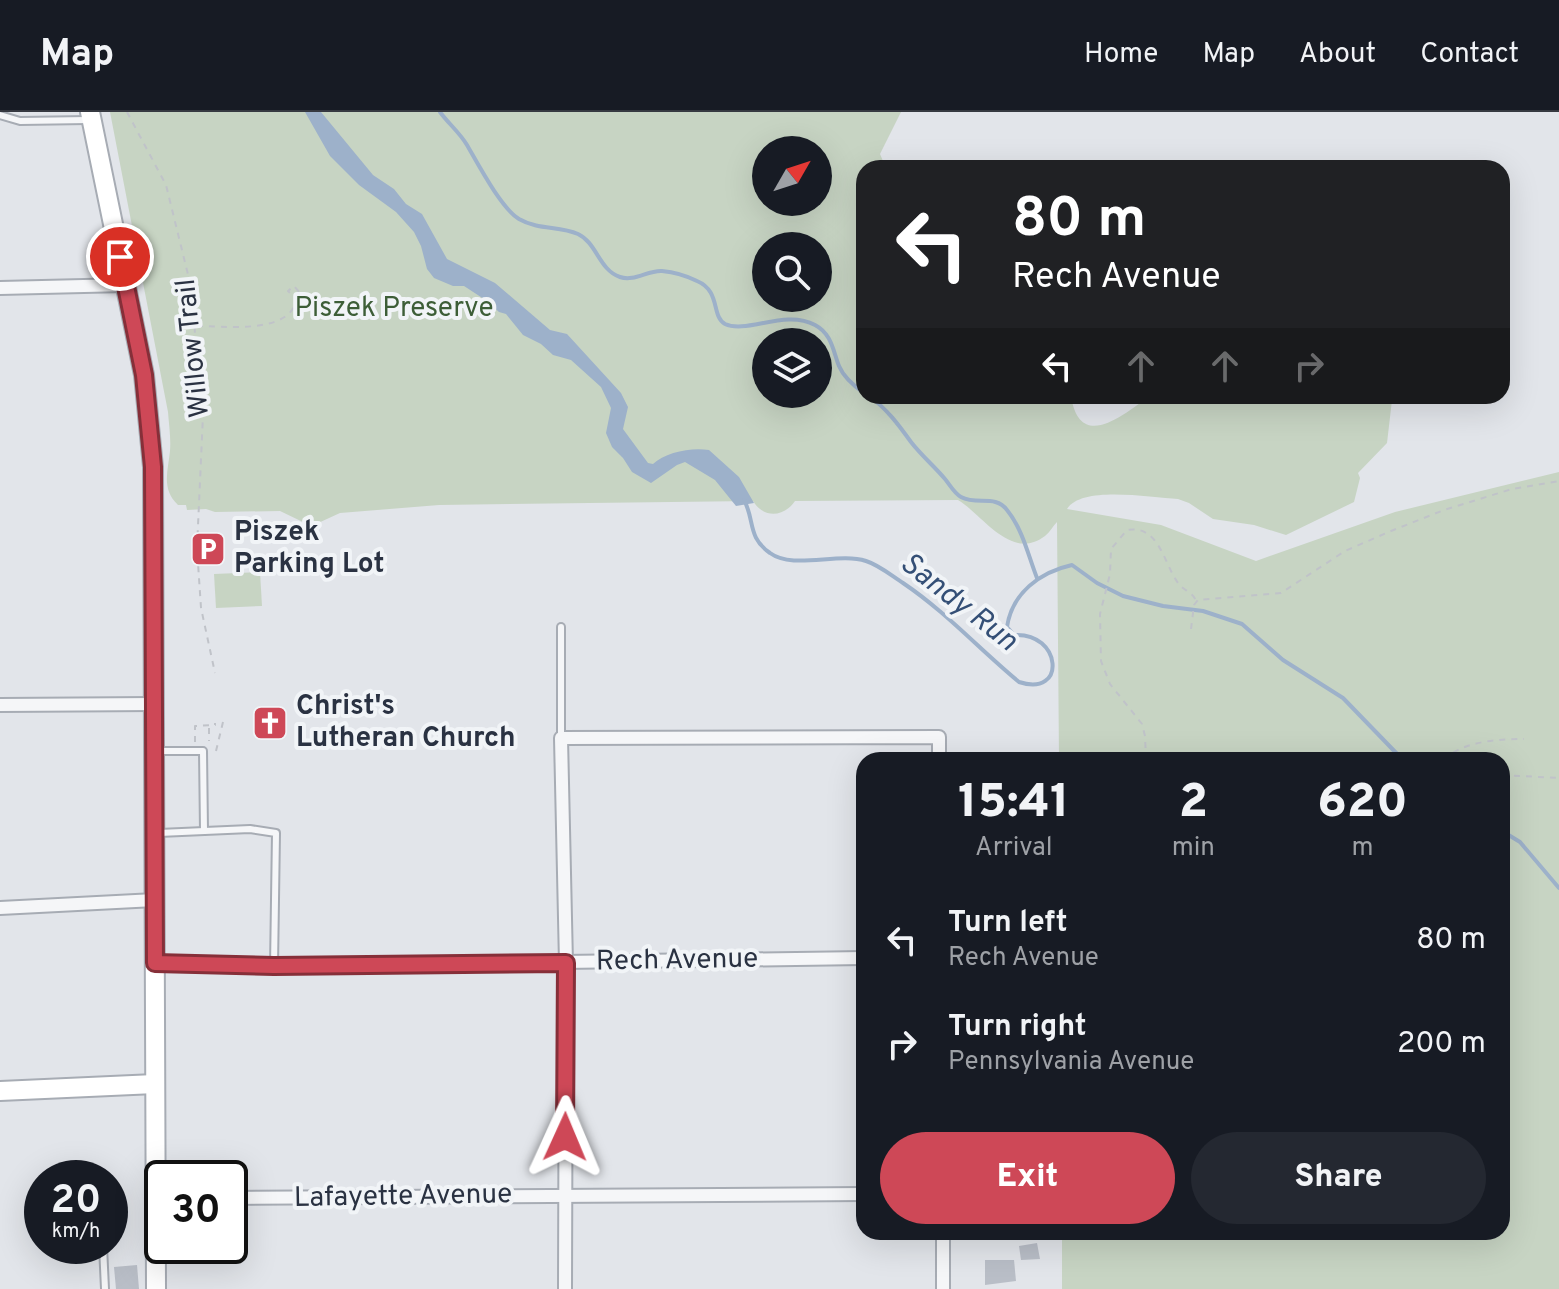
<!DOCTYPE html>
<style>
:root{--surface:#171b24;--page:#242831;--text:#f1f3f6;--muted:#9ea1a6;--line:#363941;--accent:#ce4857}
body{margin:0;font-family:Overpass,sans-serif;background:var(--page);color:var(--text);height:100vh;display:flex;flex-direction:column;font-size:30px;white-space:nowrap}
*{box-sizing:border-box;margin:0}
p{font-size:26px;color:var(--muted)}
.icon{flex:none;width:44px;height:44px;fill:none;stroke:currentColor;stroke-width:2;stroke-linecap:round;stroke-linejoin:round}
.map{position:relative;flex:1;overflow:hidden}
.drawer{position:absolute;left:856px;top:640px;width:654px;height:488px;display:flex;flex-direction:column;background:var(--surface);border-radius:24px;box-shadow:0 8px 32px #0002}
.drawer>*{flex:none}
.top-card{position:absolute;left:856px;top:48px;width:654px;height:244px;border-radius:24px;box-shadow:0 8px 32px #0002;background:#202124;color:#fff;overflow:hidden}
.needle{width:52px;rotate:51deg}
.fabs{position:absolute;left:752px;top:24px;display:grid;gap:16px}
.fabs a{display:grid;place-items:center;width:80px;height:80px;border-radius:50%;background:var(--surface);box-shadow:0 8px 32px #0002;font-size:40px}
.speed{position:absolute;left:24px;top:1048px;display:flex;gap:16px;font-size:40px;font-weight:700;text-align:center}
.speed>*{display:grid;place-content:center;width:104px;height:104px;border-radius:50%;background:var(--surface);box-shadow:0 8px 32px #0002;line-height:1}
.speed small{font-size:20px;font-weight:400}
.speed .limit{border:4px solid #111;border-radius:12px;background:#fff;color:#111}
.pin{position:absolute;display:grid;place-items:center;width:68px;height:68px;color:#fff;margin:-34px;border:4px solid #fff;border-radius:50%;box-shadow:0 2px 8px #0007}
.me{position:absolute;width:88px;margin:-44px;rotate:1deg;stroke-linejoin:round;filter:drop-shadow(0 0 6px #0008)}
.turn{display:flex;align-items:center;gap:28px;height:168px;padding:0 24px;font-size:36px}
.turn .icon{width:104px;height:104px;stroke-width:2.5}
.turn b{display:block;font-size:56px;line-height:68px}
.lanes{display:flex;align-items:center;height:76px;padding:0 24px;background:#0003;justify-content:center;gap:40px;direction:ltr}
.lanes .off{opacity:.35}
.eta{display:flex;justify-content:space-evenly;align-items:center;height:136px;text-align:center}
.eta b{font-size:48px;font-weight:800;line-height:56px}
.action{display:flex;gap:16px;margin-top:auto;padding:16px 24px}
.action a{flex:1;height:92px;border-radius:48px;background:var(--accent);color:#fff;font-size:32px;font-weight:800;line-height:92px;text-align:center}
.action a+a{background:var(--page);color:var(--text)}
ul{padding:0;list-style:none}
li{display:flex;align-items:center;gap:24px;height:104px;padding:0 24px}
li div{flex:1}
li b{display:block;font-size:30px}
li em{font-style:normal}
header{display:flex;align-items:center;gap:48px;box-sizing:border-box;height:112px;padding:0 40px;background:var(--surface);border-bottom:2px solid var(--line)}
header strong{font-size:38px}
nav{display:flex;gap:44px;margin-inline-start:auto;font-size:28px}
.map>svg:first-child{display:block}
</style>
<header>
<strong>Map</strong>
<nav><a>Home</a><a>Map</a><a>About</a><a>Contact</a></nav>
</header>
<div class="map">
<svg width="1559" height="1177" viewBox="0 0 1559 1177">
<rect width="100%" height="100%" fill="#e2e5ea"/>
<g fill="#c7d4c3" fill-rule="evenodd">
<path d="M110 0H901L880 42 886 56H864V284H1071C1080 341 1124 302 1150 284H1388L1392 288 1387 331 1358 361 1360 366 1354 390 1286 423 1254 413 1213 407 1189 391 1178 387C1151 386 1082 373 1067 397L1161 413 1256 449 1395 400 1559 360V1177H1062V1120H1502V648H1059L1057 410C1053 414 1050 420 1045 424 1011 450 982 402 958 388L795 389C784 405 764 407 753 389L439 393 340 401 316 412 305 411 280 399 215 400 206 397 187 398 186 393H178C161 377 168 359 170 339 171 326 169 313 168 300ZM766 38H818V90H766ZM766 134H818V186H766ZM766 230H818V282H766Z"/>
<polygon points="260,460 262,494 216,496 214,462"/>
</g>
<path fill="#9db1ca" d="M305 0H321L373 63 394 77 406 92 422 102 447 147 495 171 550 218 567 222 621 281 628 295 623 317 648 351 653 352C665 340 692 335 709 338L739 365 754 391 736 394 715 368 685 350 677 353 651 371 632 360 623 346 612 335 606 321 611 296 601 275 571 248 553 243 541 232 523 223 506 202 499 200 487 189 464 174H453L434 166 427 157 421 134 414 120 396 100 359 73 330 44Z"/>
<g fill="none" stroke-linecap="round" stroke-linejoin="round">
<g stroke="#9db1ca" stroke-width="4">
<path d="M440 0C448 11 460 21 467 33 478 52 501 96 519 107 538 118 559 114 578 122 597 131 599 158 620 165 634 170 648 158 662 159 673 160 687 164 697 169 721 179 711 204 725 212 747 222 785 197 815 213 832 222 833 239 839 254 844 266 854 274 864 281"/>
<path d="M869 284C887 297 898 312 911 330 921 343 934 354 945 367 950 373 954 381 961 385 977 394 995 382 1007 398 1023 418 1028 443 1037 466"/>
<path d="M744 388C755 408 747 425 770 441 793 458 838 440 866 449 879 453 892 464 903 471 946 500 979 537 1019 570 1067 586 1062 520 1014 523L1007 515C1012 481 1040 460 1072 453L1097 471 1123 484 1163 494 1203 499 1242 512 1283 548 1343 586 1403 648"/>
<polyline points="1502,719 1520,730 1559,776"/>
</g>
</g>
<g fill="#b9bec7">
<polygon points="988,640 1012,641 1012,648 988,648"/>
<polygon points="1037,1131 1040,1147 1021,1148 1019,1134"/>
<polygon points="985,1148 1014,1148 1016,1169 985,1173"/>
<polygon points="137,1153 139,1177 116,1177 114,1155"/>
</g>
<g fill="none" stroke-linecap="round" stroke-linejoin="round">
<g stroke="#a7acb4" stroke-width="10">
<g id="lane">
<polyline points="0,3 20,9 88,8"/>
<polyline points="561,626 561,515"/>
<polyline points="155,639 203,639 204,719"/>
<polyline points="159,721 250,717 276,721 274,854"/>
<polyline points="103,1134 105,1177"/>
</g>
</g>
<g stroke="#a7acb4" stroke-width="16">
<g id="street">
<polyline points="0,176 126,173"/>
<polyline points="0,593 155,592"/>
<polyline points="0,796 155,788"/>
<polyline points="155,851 274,854 864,846"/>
<polyline points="230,1086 864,1082"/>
<polyline points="943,1120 943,1177"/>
<polyline points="565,1177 566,851 561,626 939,625 939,648"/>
</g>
</g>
<g stroke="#a7acb4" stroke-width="22">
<g id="secondary">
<polyline points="90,0 144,263 153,355 156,1177"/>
<polyline points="0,979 155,972"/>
</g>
</g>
<g stroke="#c0c3c9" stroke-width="2" stroke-dasharray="6 6" stroke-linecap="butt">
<polyline points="127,0 166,73 194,187 195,227 203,303 197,436 201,496 215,561"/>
<path d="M197 214C222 214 275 221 292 198 296 192 296 186 300 181L294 174 288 179 295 186"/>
<polyline points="1191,517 1194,493 1198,488 1281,481 1345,439 1391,419 1444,398 1512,377 1559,369"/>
<polyline points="209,616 209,629"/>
<polyline points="195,630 195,614 215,613 215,611"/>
<polyline points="216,639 223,610"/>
<path d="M1146 648 1145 624 1142 612 1110 572 1101 549 1100 502 1110 462 1111 437 1127 418C1159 412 1164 452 1178 471 1184 479 1193 480 1196 489"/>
<polyline points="1316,648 1320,643 1338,642 1351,648"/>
<path d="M1444 648C1462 629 1499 627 1524 627"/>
<polyline points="1502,663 1559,666"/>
</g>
<use href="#lane" stroke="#f5f6f8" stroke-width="6"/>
<use href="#street" stroke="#f5f6f8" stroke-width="12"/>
<use href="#secondary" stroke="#fff" stroke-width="18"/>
</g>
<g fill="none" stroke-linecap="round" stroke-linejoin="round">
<g stroke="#862f39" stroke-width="20">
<polyline id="route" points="120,145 144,263 153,355 155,851 274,854 566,851 565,1025"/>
</g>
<use href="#route" stroke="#ce4857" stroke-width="14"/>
</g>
<defs>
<g id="parking-square" transform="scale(1.8)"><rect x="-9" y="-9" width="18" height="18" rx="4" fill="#ce4857" stroke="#f1f4f7"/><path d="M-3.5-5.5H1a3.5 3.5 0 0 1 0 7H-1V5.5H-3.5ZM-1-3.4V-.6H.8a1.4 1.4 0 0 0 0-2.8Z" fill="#fff"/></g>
<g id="church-square" transform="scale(1.8)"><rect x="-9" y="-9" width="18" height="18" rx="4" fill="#ce4857" stroke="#f1f4f7"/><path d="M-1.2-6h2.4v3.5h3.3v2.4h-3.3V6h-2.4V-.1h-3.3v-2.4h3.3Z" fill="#fff"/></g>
</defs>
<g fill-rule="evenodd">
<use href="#parking-square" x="208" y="437"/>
<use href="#church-square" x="270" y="611"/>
</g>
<g text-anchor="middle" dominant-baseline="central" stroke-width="8" stroke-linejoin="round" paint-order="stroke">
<g font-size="28" fill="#3d5e37" stroke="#f1f4f7">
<text x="394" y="197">Piszek Preserve</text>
</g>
<g font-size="28" fill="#2a3242" stroke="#f1f4f7">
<text transform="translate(194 236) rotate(-96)">Willow Trail</text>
<text transform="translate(677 849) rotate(-1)">Rech Avenue</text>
<text transform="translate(403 1085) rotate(-1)">Lafayette Avenue</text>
</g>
<g font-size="28" font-weight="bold" fill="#2a3242" stroke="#f1f4f7" text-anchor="start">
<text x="234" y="421">Piszek<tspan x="234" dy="32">Parking Lot</tspan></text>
<text x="296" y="595">Christ's<tspan x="296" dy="32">Lutheran Church</tspan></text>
</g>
<g font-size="30" font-style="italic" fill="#344f76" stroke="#f1f4f7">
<text transform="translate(958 491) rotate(38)">Sandy Run</text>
</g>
</g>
</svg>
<div class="fabs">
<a><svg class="needle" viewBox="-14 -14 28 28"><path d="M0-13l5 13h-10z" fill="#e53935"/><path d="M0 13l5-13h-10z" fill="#9ea1a6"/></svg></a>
<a><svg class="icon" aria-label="search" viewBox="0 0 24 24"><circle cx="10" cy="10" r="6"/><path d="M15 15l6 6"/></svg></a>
<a><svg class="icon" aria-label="layers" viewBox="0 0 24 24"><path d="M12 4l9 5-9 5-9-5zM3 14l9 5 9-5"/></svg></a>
</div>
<div class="speed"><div>20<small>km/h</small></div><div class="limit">30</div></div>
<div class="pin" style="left:120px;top:145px;background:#d93025"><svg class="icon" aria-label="arrive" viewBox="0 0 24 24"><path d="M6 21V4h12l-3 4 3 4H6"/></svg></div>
<svg class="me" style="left:565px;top:1025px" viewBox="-20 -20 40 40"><path d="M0-17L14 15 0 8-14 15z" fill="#ce4857" stroke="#fff" stroke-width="4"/></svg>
<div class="top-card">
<div class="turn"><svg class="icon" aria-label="left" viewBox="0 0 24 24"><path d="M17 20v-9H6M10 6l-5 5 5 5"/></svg><div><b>80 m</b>Rech Avenue</div></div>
<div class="lanes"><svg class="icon" aria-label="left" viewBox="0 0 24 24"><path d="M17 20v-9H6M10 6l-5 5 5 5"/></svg><svg class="icon off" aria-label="ahead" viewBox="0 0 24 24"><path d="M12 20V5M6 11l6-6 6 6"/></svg><svg class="icon off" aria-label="ahead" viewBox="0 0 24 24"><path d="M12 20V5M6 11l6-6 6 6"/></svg><svg class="icon off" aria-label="right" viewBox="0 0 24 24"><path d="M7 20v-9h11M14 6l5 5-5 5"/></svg></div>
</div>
<section class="drawer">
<div class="eta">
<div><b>15:41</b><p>Arrival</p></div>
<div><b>2</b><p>min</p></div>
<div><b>620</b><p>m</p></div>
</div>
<ul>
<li><svg class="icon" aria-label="left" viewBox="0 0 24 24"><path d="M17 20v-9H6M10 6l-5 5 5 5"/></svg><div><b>Turn left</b><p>Rech Avenue</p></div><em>80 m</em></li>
<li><svg class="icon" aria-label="right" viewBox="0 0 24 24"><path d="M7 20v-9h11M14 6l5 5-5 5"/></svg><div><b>Turn right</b><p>Pennsylvania Avenue</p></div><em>200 m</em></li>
</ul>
<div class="action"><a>Exit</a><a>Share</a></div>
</section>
</div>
